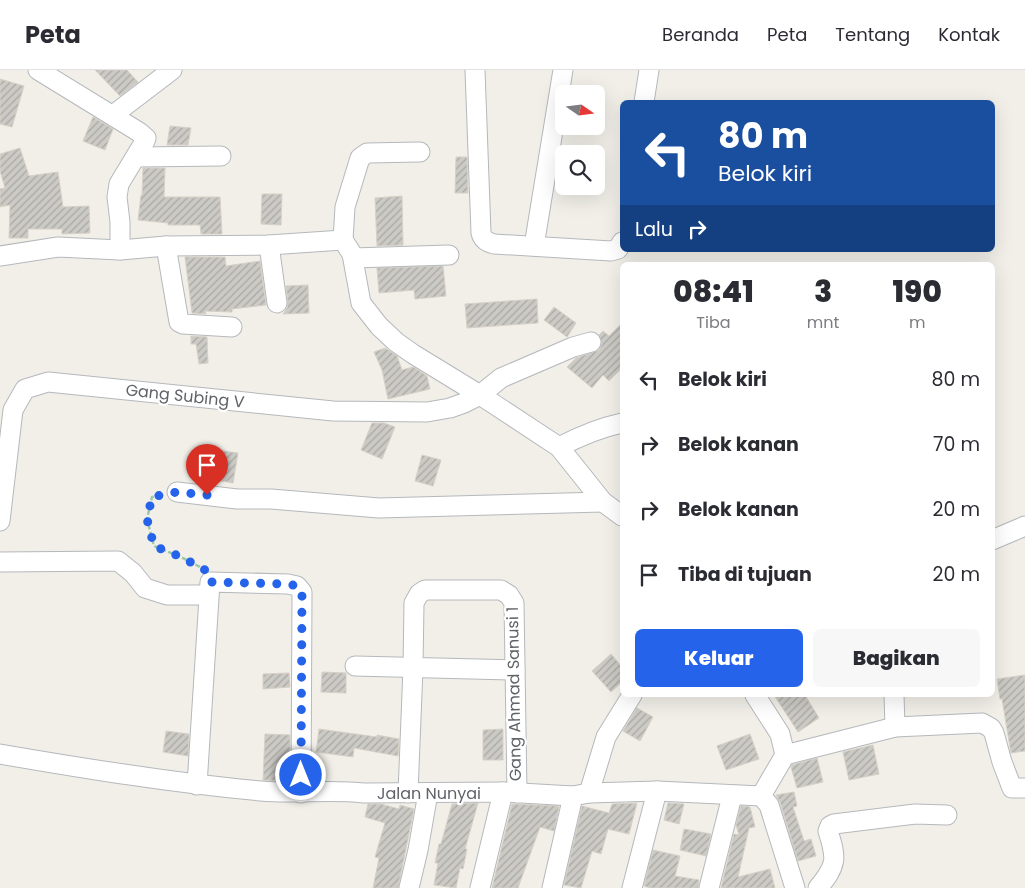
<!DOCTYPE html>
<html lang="id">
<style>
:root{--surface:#fff;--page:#f7f7f7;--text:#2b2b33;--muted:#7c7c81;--line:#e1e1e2;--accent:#2563eb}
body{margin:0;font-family:Poppins,sans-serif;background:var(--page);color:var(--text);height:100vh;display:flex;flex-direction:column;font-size:19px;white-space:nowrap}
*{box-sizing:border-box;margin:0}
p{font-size:16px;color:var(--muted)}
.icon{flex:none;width:28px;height:28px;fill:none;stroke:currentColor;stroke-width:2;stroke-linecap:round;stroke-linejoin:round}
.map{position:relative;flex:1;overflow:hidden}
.drawer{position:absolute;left:620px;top:192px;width:375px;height:435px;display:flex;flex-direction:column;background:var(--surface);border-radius:8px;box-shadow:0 5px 20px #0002}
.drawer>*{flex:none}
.top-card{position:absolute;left:620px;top:30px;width:375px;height:152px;border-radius:8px;box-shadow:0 5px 20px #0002;background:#1a4fa0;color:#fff;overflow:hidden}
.needle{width:32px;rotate:104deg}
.fabs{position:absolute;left:555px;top:15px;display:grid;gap:10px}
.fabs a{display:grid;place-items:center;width:50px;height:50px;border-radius:8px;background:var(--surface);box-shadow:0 5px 20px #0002;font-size:25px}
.pin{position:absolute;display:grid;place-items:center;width:42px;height:42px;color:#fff;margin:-51px -21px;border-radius:50% 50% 50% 0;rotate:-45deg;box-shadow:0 0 5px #0007}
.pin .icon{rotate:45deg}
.me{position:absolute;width:55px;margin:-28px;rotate:0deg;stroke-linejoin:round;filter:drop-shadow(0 0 4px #0008)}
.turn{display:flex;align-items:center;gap:18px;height:105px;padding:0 15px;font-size:22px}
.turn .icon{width:65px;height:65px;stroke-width:2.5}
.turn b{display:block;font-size:35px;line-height:42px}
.then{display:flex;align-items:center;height:48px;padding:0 15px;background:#0003;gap:10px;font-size:19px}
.eta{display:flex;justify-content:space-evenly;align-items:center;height:85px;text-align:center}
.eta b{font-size:30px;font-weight:800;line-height:35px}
.cta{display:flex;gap:10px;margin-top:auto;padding:10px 15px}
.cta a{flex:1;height:58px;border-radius:8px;background:var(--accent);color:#fff;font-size:20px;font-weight:800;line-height:58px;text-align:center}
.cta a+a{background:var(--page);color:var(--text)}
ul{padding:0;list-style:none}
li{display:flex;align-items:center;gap:15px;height:65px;padding:0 15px}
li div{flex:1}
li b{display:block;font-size:19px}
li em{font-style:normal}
header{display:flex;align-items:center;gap:30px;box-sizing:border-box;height:70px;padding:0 25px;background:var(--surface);border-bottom:1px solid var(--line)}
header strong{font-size:24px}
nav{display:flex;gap:28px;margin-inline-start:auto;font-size:18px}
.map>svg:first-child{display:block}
</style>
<header>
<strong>Peta</strong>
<nav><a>Beranda</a><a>Peta</a><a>Tentang</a><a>Kontak</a></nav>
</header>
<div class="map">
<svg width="1025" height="818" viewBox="0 0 1025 818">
<defs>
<pattern id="building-hatch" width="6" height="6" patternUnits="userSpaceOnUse" patternTransform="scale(1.25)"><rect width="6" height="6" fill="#cccac5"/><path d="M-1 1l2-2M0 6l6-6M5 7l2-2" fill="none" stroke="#a9a8a4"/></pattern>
</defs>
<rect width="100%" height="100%" fill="#f1efe8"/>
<g fill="url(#building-hatch)" stroke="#d6d1c6">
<polygon points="95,0 127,0 138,12 120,26"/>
<polygon points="0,9 24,16 12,57 0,54"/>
<polygon points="93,47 113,59 105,80 83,71"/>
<polygon points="170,56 191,58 188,75 167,75"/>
<polygon points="20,78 29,106 58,102 63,137 89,136 90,163 62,164 62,159 28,159 28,168 9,168 10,135 0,137 0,119 5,118 0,101 0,84"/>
<polygon points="456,87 467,87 468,123 455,123"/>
<polygon points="143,98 165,98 164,127 220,127 222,164 201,164 200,155 168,155 168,153 138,150 141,125 142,126"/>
<polygon points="262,124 282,124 281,155 261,154"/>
<polygon points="402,126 403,175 377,176 375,128"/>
<polygon points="185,187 225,187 226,196 260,191 266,235 232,239 232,242 205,241 206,244 192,243"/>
<polygon points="443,196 446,226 415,229 414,220 379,223 377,198"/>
<polygon points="308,215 309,243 283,244 287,238 288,232 286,216"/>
<polygon points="537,229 538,253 467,258 465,234"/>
<polygon points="554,237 576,253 567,267 544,250"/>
<polygon points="622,253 622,298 609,311 603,305 592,318 567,297 576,288 599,280 602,274 599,265 603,261 609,266"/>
<polygon points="191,266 207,267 208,293 199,294 196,274 191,274"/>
<polygon points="385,278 397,286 402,300 413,297 427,306 430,319 388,329 382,300 374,282"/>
<polygon points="372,353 384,353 395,357 382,389 361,380"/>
<polygon points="209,379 238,383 233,413 205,408"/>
<polygon points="422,385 441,390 433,416 415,411"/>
<polygon points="611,584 622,597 622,612 611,622 592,601"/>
<polygon points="322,602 346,603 346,623 321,622"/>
<polygon points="289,603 290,617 263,619 263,604"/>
<polygon points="1025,605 1025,681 1011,683 1002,629 1000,629 997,609"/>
<polygon points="774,625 805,625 819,648 798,662"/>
<polygon points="637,638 653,647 640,671 623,661"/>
<polygon points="319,659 377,667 377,665 399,669 398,686 354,678 353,687 316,682"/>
<polygon points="503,659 503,690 483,690 483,660"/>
<polygon points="166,661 189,664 188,686 163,682"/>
<polygon points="265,664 290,665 290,711 263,710"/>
<polygon points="750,664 759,689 726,700 717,676"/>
<polygon points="873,675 879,704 849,710 843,682"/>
<polygon points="817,688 823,712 797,718 791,697 792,695"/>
<polygon points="794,722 797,736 793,737 804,771 811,769 816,786 798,791 780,732 776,725"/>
<polygon points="478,733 465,779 467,779 463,799 460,798 456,818 434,815 438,793 435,793 439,774 441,774 452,734"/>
<polygon points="637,733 629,764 608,759 601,784 592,781 581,818 564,815 582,736 609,743 612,734"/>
<polygon points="668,733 684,734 679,754 664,750"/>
<polygon points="368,734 381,734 399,739 400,735 414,739 398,818 373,818 379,788 375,787 385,753 365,747"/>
<polygon points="512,734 559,736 554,761 540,757 518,818 492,818"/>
<polygon points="741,736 750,737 755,757 749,758 738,807 770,799 775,818 721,818 734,764 739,765 736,755"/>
<polygon points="684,759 711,764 706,786 680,780"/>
<polygon points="653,780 680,786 675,806 699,810 698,818 650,818 644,816"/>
</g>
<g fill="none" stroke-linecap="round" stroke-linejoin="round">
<g stroke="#b5b8bc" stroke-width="21">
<g id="minor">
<polyline points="38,0 139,62 146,68 145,71 119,114 117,127 120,152 120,180"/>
<path d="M475 0 481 163C483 170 487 172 494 174L611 181 618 179 622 172"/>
<polyline points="644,32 649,0"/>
<polyline points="113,45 172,0"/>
<polyline points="136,87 221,86"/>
<polyline points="343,170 345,137 360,88 367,83 420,82"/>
<polyline points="269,175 277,233"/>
<polyline points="166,176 179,252 183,254 232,257"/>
<polyline points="534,176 563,0"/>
<polyline points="0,186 58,177 120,180 166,176 269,175 343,170 352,184 361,233 379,256 396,272 413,284 480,325 559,377 603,432 622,446"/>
<polyline points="353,188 449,185"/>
<path d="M559 377C580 366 599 358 622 353"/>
<polyline points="177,422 237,429 271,429 379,438 603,432"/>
<polyline points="0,451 13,340 25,319 48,312 333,341 427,342 450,338 464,333 480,325 501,308 573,277 591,272"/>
<polyline points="992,470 1025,456"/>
<polyline points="0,492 118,491 133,503 145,518 167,525 209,525"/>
<polyline points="355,596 515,600"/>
<polyline points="755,625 780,664 785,685"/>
<polyline points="894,625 895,657"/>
<path d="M0 684C87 699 173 713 261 721 296 724 330 719 364 723L503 722 573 726 589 723 657 721 761 726 769 735 795 818"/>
<polyline points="785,685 895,657 982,653 991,658 994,663 1002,692 1012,718 1025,718"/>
<polyline points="197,715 210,512 288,514 297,516 302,522 301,723"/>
<polyline points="408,723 413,598 414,533 419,524 425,520 501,520 509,525 514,533 517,723"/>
<polyline points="589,723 606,667 632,625"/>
<polyline points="761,726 785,685"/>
<polyline points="409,818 418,780 428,723"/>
<polyline points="480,818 503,722"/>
<polyline points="552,818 573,726"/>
<polyline points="632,818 657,721"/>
<polyline points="709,818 732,726"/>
<path d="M818 818C837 795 837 789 828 761L830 756 834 754 915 744 947 745"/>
</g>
</g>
<polyline stroke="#9cc7a9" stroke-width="2.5" stroke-dasharray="5 2.5" stroke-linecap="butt" points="161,425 152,427 147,449 154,476 181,487 202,498"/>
<use href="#minor" stroke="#fff" stroke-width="19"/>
</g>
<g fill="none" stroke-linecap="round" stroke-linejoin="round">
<polyline stroke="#2563eb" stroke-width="9" stroke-dasharray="0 16.2" points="207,425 177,422 152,427 147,449 154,476 181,487 207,501 210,512 288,514 297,516 302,522 301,705"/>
</g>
<g text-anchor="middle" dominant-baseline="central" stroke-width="4.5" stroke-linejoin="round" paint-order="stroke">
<g font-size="16" fill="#5f6368" stroke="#fff">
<text transform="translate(185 326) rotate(6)">Gang Subing V</text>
<text transform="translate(514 624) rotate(-91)">Gang Ahmad Sanusi 1</text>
<text x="429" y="723">Jalan Nunyai</text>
</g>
</g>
</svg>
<div class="fabs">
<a><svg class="needle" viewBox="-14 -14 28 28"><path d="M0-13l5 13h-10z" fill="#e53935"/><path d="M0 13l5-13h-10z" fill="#7c7c81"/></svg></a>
<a><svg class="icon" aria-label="search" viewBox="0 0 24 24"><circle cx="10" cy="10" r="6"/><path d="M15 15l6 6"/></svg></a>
</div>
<div class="pin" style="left:207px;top:425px;background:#d93025"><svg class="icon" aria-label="arrive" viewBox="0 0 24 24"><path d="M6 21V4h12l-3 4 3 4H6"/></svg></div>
<svg class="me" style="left:301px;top:705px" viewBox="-20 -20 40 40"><circle r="17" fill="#2563eb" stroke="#fff" stroke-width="3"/><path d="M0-11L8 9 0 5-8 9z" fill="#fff"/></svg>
<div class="top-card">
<div class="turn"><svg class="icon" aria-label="left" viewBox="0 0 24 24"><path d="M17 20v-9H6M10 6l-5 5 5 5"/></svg><div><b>80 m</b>Belok kiri</div></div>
<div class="then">Lalu<svg class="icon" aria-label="right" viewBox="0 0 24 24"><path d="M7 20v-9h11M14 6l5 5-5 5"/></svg></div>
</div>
<section class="drawer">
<div class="eta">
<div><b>08:41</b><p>Tiba</p></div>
<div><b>3</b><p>mnt</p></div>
<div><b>190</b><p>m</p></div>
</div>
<ul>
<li><svg class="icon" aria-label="left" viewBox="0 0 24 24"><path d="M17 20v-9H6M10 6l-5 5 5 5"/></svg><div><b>Belok kiri</b></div><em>80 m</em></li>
<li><svg class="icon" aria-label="right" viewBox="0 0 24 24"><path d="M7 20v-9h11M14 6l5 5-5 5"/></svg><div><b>Belok kanan</b></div><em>70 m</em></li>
<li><svg class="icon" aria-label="right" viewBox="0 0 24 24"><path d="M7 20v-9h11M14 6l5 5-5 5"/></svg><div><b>Belok kanan</b></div><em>20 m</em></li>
<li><svg class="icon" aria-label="arrive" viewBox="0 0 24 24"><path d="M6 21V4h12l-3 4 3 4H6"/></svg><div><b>Tiba di tujuan</b></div><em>20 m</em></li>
</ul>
<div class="cta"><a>Keluar</a><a>Bagikan</a></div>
</section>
</div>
